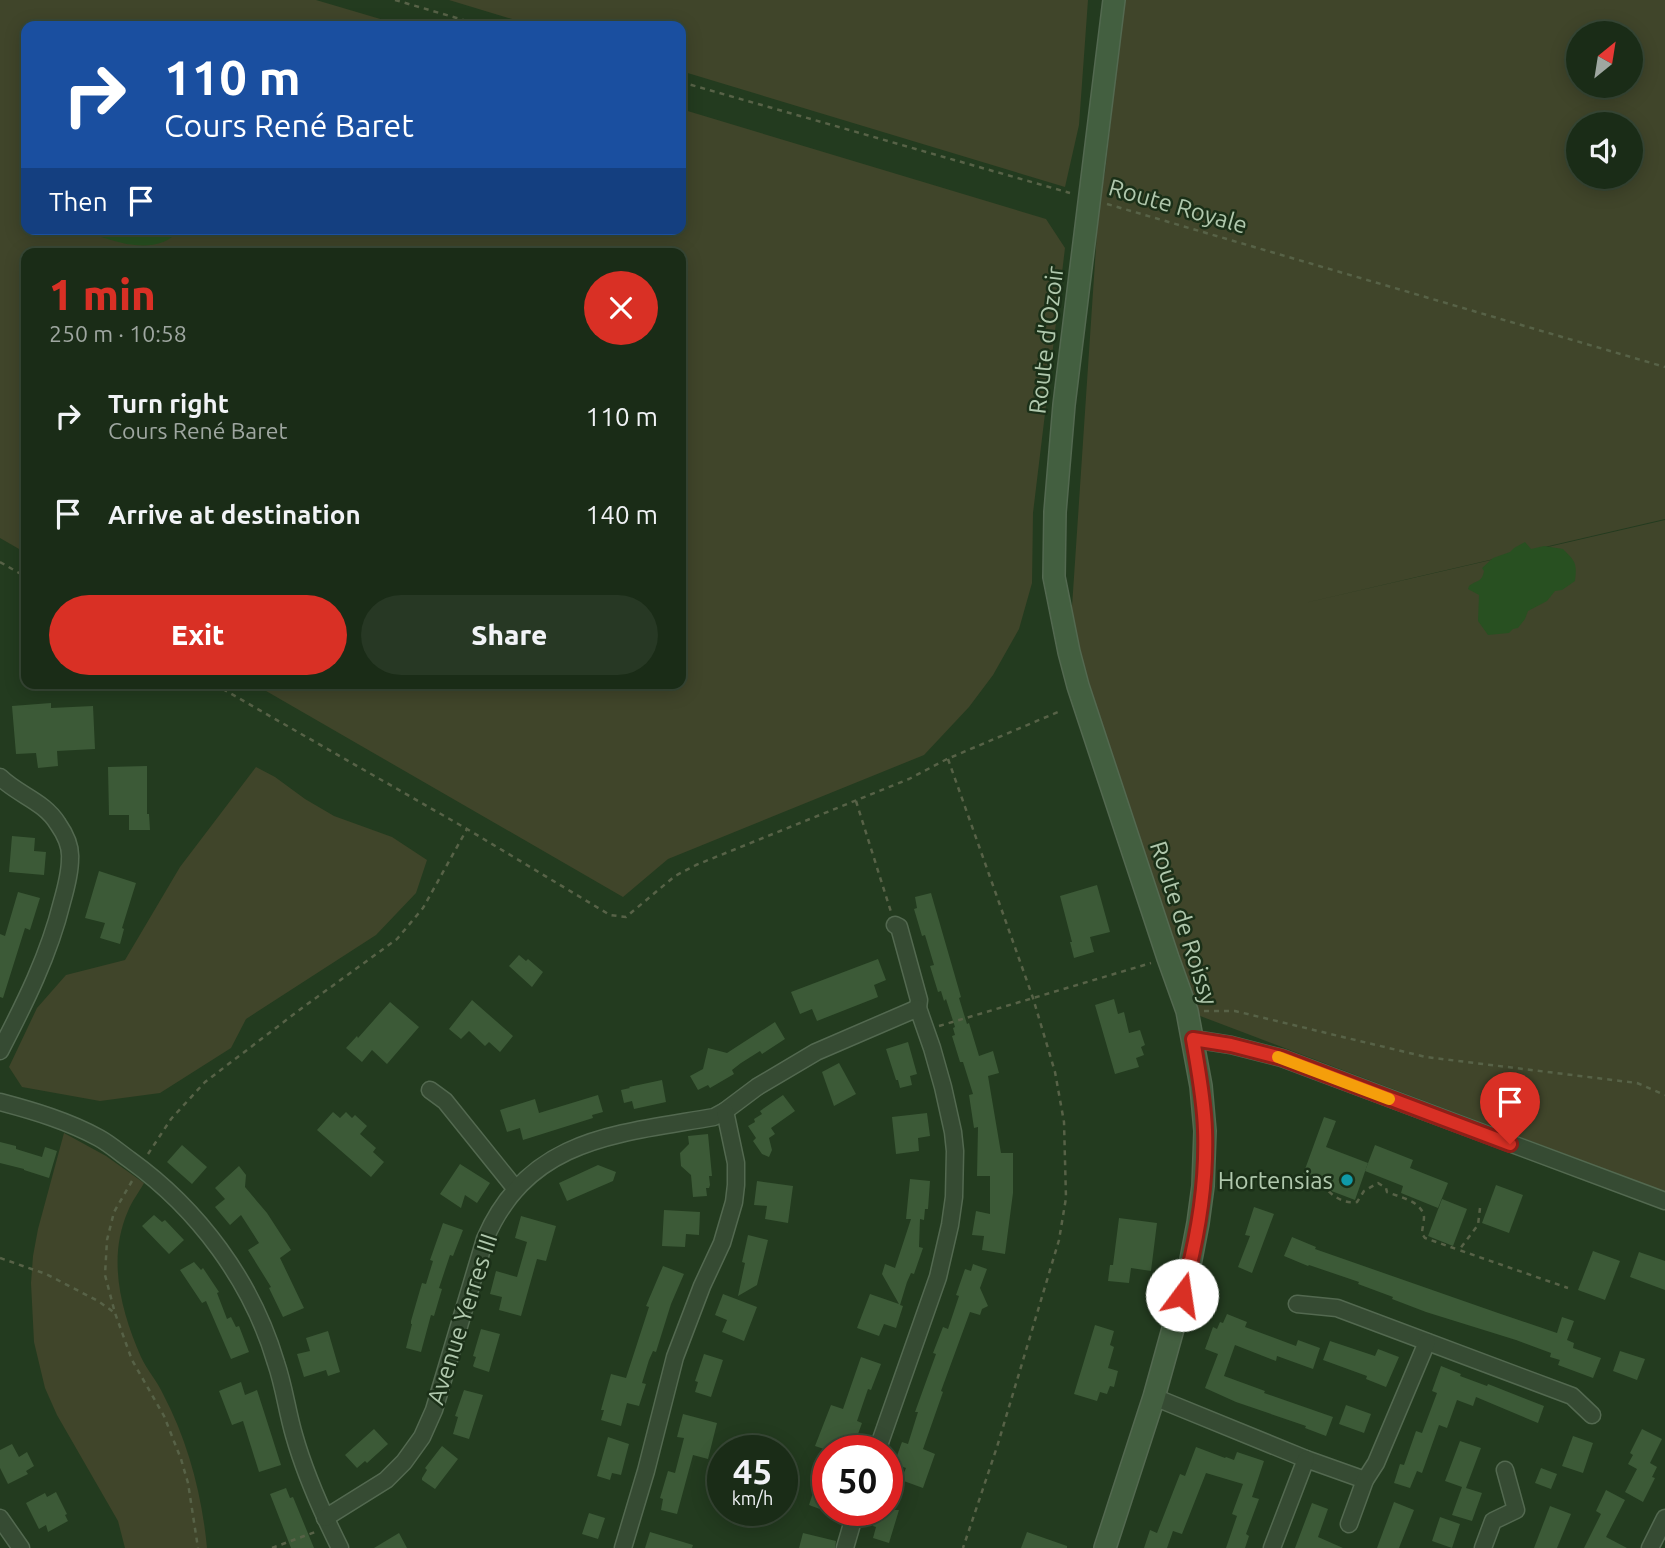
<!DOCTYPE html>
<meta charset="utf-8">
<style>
:root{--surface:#1a2c17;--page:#273824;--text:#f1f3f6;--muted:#9fa7a1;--line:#384836;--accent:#d93025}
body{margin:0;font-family:Ubuntu,sans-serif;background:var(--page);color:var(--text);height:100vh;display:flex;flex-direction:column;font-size:26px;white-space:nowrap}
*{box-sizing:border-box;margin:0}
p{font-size:23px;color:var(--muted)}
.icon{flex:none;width:38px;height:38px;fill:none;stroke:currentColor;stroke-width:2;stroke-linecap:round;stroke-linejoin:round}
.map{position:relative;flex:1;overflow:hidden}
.panel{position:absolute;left:21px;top:248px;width:665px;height:441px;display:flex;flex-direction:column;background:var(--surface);border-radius:14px;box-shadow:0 4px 18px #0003,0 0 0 2px var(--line)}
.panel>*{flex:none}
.top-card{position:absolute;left:21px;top:21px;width:665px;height:214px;border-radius:14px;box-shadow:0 4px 18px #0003,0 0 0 2px var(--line);background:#1a4fa0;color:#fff;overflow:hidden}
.needle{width:46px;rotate:30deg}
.fabs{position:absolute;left:1566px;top:21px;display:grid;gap:14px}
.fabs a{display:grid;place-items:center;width:77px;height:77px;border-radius:50%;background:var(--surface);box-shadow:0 4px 18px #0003,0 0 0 2px var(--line);font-size:35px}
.speed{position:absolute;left:707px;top:1435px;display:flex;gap:14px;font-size:35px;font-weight:700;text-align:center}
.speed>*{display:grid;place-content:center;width:91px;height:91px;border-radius:50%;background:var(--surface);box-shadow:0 4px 18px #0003,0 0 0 2px var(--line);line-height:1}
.speed small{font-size:18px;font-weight:400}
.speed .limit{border:10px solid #d22;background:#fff;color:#111}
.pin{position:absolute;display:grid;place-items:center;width:60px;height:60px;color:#fff;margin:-72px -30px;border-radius:50% 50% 50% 0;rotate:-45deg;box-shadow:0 0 7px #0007}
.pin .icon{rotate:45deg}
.me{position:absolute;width:77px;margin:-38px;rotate:14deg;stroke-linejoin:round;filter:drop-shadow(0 0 5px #0008)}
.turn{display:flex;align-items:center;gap:24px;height:147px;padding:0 28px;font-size:32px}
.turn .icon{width:91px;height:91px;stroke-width:2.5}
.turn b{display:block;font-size:49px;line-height:60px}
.then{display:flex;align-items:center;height:66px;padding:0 28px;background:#0003;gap:14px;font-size:26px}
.round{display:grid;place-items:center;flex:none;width:74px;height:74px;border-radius:37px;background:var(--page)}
.overview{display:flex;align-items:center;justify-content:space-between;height:119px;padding:0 28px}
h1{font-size:42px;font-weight:800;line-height:52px;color:var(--accent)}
.button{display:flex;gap:14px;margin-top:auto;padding:14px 28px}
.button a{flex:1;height:80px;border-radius:42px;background:var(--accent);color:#fff;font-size:28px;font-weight:800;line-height:80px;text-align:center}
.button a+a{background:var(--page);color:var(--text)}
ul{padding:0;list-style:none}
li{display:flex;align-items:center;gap:21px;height:98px;padding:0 28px}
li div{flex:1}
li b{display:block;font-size:26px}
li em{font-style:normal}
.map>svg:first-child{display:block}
</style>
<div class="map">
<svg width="1665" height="1548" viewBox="0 0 1665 1548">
<rect width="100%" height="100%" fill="#233b1f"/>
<g fill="#40452a" fill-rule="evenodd">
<polygon points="0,0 316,0 404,26 26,26 26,229 681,229 681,109 1046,219 1065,248 1033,513 1032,583 1019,629 993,675 969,707 924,755 668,859 623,897 254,684 681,684 681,254 26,254 26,553 0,538"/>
<polygon points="449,0 1088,0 1079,125 1065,187 681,71 681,26 535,26"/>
<path d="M1124 0H1665V519L1296 605 1665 520V1192L1187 1011 1069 652 1099 202 1105 172ZM1578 33H1631V86H1578ZM1578 124H1631V177H1578Z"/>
<polygon points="256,767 275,777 305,799 334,816 392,837 427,860 416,893 376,935 246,1019 231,1048 160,1093 100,1101 22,1087 9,1067 37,1008 66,975 125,960 180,867"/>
<path d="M64 1133 106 1156 144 1183C139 1192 132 1201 128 1211 107 1259 121 1311 141 1357 147 1370 157 1381 163 1394 188 1441 202 1495 207 1548H125L118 1521 57 1415 45 1388 34 1342 31 1283 33 1256 38 1229Z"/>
</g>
<g fill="#285021">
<path d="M79 229H181C154 260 111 240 79 229Z"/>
<path d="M1525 542 1531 549 1544 546 1563 549C1576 562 1577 563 1575 581L1562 590 1555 591 1547 601 1528 611 1525 619 1518 628 1513 629 1509 633 1488 635 1478 621 1479 595 1468 589 1469 586C1476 580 1482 583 1484 571L1482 568 1493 558 1510 552 1514 548Z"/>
</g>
<g fill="#3c5a37">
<polygon points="51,703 51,708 93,706 95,749 57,751 58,766 38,768 36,753 16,754 12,706"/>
<polygon points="147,766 147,814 149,814 150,830 129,830 129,815 109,815 108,767"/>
<polygon points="12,836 35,838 34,851 46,852 44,875 9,872"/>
<polygon points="99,871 136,883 122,928 124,929 120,944 100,938 105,923 85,918"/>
<polygon points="1097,885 1110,932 1090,937 1094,952 1074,958 1070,942 1072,942 1060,896"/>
<polygon points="18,892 40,898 30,930 25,928 3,998 0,997 0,934 5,936"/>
<polygon points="931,893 961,997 959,998 967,1024 969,1023 979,1056 993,1051 999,1073 988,1076 1001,1153 1013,1153 1013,1193 1005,1254 982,1250 984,1236 972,1235 976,1211 990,1214 990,1176 977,1176 978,1127 974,1128 969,1095 973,1094 963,1062 960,1062 952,1036 955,1035 953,1028 955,1027 946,999 944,1001 941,991 938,992 930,966 934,965 925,935 922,936 914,909 917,908 915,897"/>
<polygon points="519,955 526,961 528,959 543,972 532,987 509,966"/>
<polygon points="878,959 886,980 874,985 878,997 817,1021 812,1009 800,1014 791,992"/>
<polygon points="1114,999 1118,1014 1124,1012 1129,1033 1140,1030 1145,1045 1141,1047 1144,1055 1136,1058 1139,1067 1115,1074 1095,1005"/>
<polygon points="472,1000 513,1036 500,1052 489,1042 485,1046 469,1031 461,1039 449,1029"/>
<polygon points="390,1002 419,1027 387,1064 372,1050 362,1062 346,1048 357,1036 358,1038"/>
<polygon points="775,1022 785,1039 762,1054 760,1051 741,1063 732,1070 734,1074 710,1088 708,1085 698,1090 690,1076 703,1069 708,1048 727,1053"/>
<polygon points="908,1042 917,1074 910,1076 912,1085 900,1088 898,1080 896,1080 886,1049"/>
<polygon points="839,1063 856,1094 834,1106 822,1072"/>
<polygon points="662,1080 666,1102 634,1109 632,1101 624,1103 621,1090 630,1088 629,1087"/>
<polygon points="598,1095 603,1112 592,1115 593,1118 523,1140 520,1128 507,1132 500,1110 535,1099 539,1113"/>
<polygon points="783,1095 795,1111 771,1128 775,1134 769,1138 772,1150 769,1157 762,1154 753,1141 756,1138 748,1126 755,1122 754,1119 762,1114 760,1111"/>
<polygon points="333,1112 340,1118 346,1112 352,1118 355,1115 367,1126 360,1134 376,1148 373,1152 384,1162 371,1177 317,1130"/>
<polygon points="927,1113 930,1136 918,1138 919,1151 896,1154 892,1117"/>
<polygon points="1324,1117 1336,1121 1326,1147 1368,1163 1355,1200 1313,1184 1312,1187 1300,1183"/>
<polygon points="708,1134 712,1176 709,1176 710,1185 709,1188 706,1188 707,1196 693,1197 691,1175 681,1166 680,1153 689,1144 688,1136"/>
<polygon points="0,1142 16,1146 16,1149 42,1157 45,1147 57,1151 49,1178 24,1170 24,1169 0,1163"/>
<polygon points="182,1145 207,1167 192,1184 167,1162"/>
<polygon points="1375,1145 1413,1160 1410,1168 1448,1183 1438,1208 1401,1193 1403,1186 1365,1171"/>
<polygon points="460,1164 490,1183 477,1203 465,1195 461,1208 440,1194"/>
<polygon points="598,1165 616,1172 613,1181 567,1201 559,1183"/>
<polygon points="239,1166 246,1175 245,1187 267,1213 291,1250 280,1258 304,1308 283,1317 269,1288 271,1287 248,1250 259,1243 241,1215 230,1225 215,1207 225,1199 215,1188"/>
<polygon points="910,1179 930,1181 928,1209 925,1209 924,1220 920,1219 919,1247 923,1248 914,1274 911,1273 907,1282 900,1305 903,1306 896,1328 884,1324 879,1336 857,1328 870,1294 899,1304 882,1274 885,1264 895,1268 911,1219 906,1219"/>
<polygon points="757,1181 793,1186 788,1223 765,1219 767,1206 754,1205"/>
<polygon points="1496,1185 1523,1195 1509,1233 1482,1223"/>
<polygon points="1442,1199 1467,1209 1453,1246 1428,1236"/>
<polygon points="1254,1207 1274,1214 1252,1273 1238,1267 1250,1236 1245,1235"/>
<polygon points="664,1210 700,1212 699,1235 686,1234 685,1247 662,1246"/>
<polygon points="154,1215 162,1222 165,1220 184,1240 169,1254 142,1226"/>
<polygon points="521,1216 556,1226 546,1261 537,1259 521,1316 499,1310 502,1297 490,1294 496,1271 517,1277 527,1242 515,1238"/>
<polygon points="1119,1218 1157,1223 1151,1271 1131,1268 1129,1283 1108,1281 1110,1265 1113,1265"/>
<polygon points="443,1223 463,1230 453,1256 450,1255 439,1288 442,1289 434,1316 431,1315 421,1352 406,1348 412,1324 411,1324 411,1321 422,1283 426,1284 433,1261 430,1260"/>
<polygon points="748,1235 768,1240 757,1285 738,1296 745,1263 742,1262"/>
<polygon points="1292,1237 1316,1247 1315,1249 1498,1313 1557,1333 1562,1317 1574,1321 1567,1340 1574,1343 1573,1348 1601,1358 1593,1378 1558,1365 1561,1357 1560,1360 1550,1357 1551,1353 1516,1340 1426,1312 1392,1299 1393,1297 1358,1284 1359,1282 1309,1265 1308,1266 1284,1256"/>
<polygon points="1593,1251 1620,1261 1605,1300 1578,1290"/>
<polygon points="1639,1252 1665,1261 1665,1290 1630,1277"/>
<polygon points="194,1262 201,1270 203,1268 219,1292 217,1293 227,1319 231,1317 236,1327 239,1326 249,1352 231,1359 206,1301 202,1303 180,1270"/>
<polygon points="973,1264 987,1269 980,1288 988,1306 982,1309 980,1315 970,1312 941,1391 943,1392 923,1449 935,1454 923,1488 901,1480 906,1468 894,1464 902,1442 908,1444 918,1412 915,1412 936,1354 933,1353 943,1327 948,1329 959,1296 956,1295 965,1269 971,1271"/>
<polygon points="663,1266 684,1274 671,1304 656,1352 653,1351 649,1360 642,1383 646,1384 639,1406 627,1403 621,1426 601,1420 604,1410 601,1410 611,1374 626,1378 649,1307 646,1306"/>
<polygon points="723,1294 757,1307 744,1341 722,1332 727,1320 715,1315"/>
<polygon points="1227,1314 1247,1322 1245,1327 1296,1346 1298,1340 1320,1348 1313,1369 1277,1356 1276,1361 1235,1345 1224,1376 1265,1391 1264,1393 1333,1417 1326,1436 1305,1428 1306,1426 1236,1402 1205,1388 1218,1354 1205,1349 1213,1327 1217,1329 1220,1322 1223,1323"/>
<polygon points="1095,1325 1114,1331 1110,1345 1114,1347 1108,1368 1118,1371 1114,1387 1110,1386 1107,1394 1100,1392 1097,1401 1074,1394"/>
<polygon points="481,1329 500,1334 489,1372 474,1367 473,1366 476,1357 473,1356"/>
<polygon points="328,1331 340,1372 328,1376 326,1370 304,1377 297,1354 310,1351 306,1338"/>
<polygon points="1330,1341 1375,1356 1378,1349 1399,1357 1386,1387 1366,1379 1367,1376 1323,1360"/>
<polygon points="1620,1351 1645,1359 1637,1380 1613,1371"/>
<polygon points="704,1354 723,1360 711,1397 695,1392 698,1382 695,1381"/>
<polygon points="861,1357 881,1364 871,1390 868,1389 857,1421 862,1423 854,1445 842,1441 838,1451 830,1451 815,1446 831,1405 843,1409"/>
<polygon points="1441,1366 1461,1374 1460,1376 1487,1386 1488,1384 1544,1406 1538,1423 1476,1397 1473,1406 1457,1400 1447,1428 1439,1425 1422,1473 1417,1471 1410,1488 1394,1483 1400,1464 1404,1465 1416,1431 1422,1433 1437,1393 1432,1391"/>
<polygon points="241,1382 245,1395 257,1390 281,1465 259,1472 243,1421 232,1425 219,1391"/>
<polygon points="464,1390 483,1395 469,1439 453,1434 458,1417 455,1416"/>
<polygon points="1346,1405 1371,1414 1364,1433 1339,1424"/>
<polygon points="683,1414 717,1423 708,1459 693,1455 677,1514 661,1510 663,1499 660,1498 668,1471 675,1473 684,1438 677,1437"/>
<polygon points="374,1429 388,1444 367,1463 365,1461 357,1468 345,1455"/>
<polygon points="1642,1429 1662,1439 1650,1463 1657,1467 1652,1477 1655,1478 1643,1502 1625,1492 1637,1469 1628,1464 1633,1455 1630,1453"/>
<polygon points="1573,1436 1593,1443 1583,1473 1562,1466"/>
<polygon points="608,1437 629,1444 621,1475 612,1473 610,1480 597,1476"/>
<polygon points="1460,1441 1481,1448 1466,1488 1482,1493 1472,1521 1452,1515 1462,1487 1445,1481"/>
<polygon points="12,1444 19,1457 27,1452 34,1466 26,1471 28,1474 8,1484 0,1468 0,1450"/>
<polygon points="442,1446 458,1459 435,1489 422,1480 422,1478 427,1470 425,1468"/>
<polygon points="1196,1447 1225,1458 1226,1457 1234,1460 1237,1452 1264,1461 1252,1497 1259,1499 1246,1534 1249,1536 1245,1548 1226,1548 1237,1516 1232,1514 1243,1484 1206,1473 1182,1534 1173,1531 1167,1548 1144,1548 1150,1530 1157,1533 1180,1474 1185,1476"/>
<polygon points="825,1456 828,1457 828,1512 809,1505"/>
<polygon points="1541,1468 1557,1474 1551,1489 1535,1483"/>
<polygon points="286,1488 290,1498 293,1497 314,1548 291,1548 270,1494"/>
<polygon points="1606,1490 1625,1500 1606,1537 1627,1548 1584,1548 1601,1514 1596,1511"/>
<polygon points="56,1492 67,1514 65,1515 68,1521 48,1532 46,1525 39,1529 26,1503 45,1493 47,1497"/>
<polygon points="1394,1502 1414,1510 1399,1548 1377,1548"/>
<polygon points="1312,1503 1328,1509 1318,1537 1343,1548 1295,1548"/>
<polygon points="1550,1506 1571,1514 1557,1548 1534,1548"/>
<polygon points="878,1510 899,1510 889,1543 873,1538 876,1527 873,1526"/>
<polygon points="589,1513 605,1518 598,1539 582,1534"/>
<polygon points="1440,1517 1460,1524 1452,1548 1432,1541"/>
<polygon points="650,1532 693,1545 692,1548 645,1548"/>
<polygon points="1027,1532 1067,1546 1067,1548 1021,1548"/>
<polygon points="399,1533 407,1548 374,1548"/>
<polygon points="803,1533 836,1541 835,1548 799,1548"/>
</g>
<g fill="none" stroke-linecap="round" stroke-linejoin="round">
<g stroke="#536950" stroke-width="19">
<g id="minor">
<path d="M0 777C18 795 44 801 58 824 65 834 71 847 70 859 70 873 66 888 62 902 49 955 25 1003 0 1051"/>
<polyline points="895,925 899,927 919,1000 918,1008"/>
<polyline points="1193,1039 1231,1045 1282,1058 1665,1201"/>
<polyline points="430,1090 445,1101 515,1188"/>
<path d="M0 1102C34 1111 68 1121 99 1138 110 1144 120 1153 130 1160 198 1209 252 1281 276 1363 284 1386 287 1411 294 1435 305 1474 322 1512 340 1548"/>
<polyline points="1297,1304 1337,1308 1572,1396 1592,1415"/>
<polyline points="1154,1397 1306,1459 1365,1480"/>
<polyline points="0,1518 21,1548"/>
<path d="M325 1518 386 1480 404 1462 422 1437 434 1410 485 1239C529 1137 618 1134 714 1117L725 1111 757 1087 816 1052 918 1008 932 1048 943 1087 953 1132 955 1151 954 1197 950 1225 938 1277 877 1451"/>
<polyline points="1349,1524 1365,1480 1376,1463 1427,1342"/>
<polyline points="623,1548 646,1471 675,1357 702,1286 722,1243 734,1202 736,1185 736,1163 725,1111"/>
<polyline points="845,1548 856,1510"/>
<polyline points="1272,1548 1306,1459"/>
<polyline points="1483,1548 1493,1521 1516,1510 1505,1470"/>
<polyline points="1650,1548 1665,1518"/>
</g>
</g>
<g stroke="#536950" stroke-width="24">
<polyline id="secondary" points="1105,1548 1154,1397 1188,1275 1198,1223 1203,1186 1205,1131 1201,1086 1187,1011 1168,958 1078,686 1069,652 1054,577 1055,512 1064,405 1114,0"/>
</g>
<g stroke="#576247" stroke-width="2.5" stroke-dasharray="5 5" stroke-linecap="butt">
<polyline points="395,0 484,26"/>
<polyline points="681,82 1070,193"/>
<polyline points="1107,204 1665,367"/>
<polyline points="0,562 26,577"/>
<polyline points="214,684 467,829 610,915 626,917 675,876 696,865 909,779 947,759 1058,712"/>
<polyline points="948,759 1033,998 1055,1072 1064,1122 1066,1198 1059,1240 997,1447 963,1548"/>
<polyline points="856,801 891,912"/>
<polyline points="1204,1011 1235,1011 1426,1057 1637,1083 1665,1095"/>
<polyline points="939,1026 1151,963"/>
<polyline points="148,1154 171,1119 205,1082 302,1008 397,939 423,908 467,829"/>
<polyline points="132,1181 114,1212 107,1240 105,1275 115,1313 132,1360 164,1416 181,1459 188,1483 198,1548"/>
<path d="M1322 1184C1331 1195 1342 1204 1357 1202L1364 1191 1378 1183 1386 1188 1387 1192C1399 1197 1422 1201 1424 1217 1424 1222 1422 1229 1422 1234L1425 1238 1459 1250"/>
<polyline points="1480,1208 1478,1225 1459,1250 1568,1288"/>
<polyline points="0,1258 46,1274 98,1301 115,1313"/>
<polyline points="272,1548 315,1532"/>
</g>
<use href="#minor" stroke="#364b33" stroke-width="16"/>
<use href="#secondary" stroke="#435f40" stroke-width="21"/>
</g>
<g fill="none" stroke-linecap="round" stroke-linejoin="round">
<g stroke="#8d1f18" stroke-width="18">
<path id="route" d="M1182 1295C1197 1242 1207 1185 1205 1130 1204 1099 1198 1069 1193 1039L1231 1045 1282 1058 1510 1144"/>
</g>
<use href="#route" stroke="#d93025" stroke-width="12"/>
<polyline stroke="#f59e0b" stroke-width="12" points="1278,1057 1389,1099"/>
</g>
<circle fill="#0f9aa8" stroke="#1b3018" stroke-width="2.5" cx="1347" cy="1180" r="7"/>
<g text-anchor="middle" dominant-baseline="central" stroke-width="5" stroke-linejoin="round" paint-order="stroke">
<g font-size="24" fill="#b0c8ad" stroke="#1b3018">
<text transform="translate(1178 206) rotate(16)">Route Royale</text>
<text transform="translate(1046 340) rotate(-83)">Route d'Ozoir</text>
<text transform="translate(1184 923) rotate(72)">Route de Roissy</text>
<text transform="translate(462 1319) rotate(-72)">Avenue Yerres III</text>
</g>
<g font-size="24" fill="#b0c8ad" stroke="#1b3018" text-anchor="end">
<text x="1333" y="1180">Hortensias</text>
</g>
</g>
</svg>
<div class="fabs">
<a><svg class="needle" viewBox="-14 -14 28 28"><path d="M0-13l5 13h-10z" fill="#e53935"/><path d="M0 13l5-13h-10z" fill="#9fa7a1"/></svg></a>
<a><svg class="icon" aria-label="sound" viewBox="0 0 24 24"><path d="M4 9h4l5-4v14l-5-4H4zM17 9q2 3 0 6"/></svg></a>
</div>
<div class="speed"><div>45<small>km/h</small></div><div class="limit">50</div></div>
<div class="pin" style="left:1510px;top:1144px;background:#d93025"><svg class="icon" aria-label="arrive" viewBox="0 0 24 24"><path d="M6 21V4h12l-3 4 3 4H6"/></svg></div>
<svg class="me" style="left:1182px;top:1295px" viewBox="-20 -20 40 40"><circle r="19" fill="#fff"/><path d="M0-13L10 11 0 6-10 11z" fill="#d93025"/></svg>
<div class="top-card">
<div class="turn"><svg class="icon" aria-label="right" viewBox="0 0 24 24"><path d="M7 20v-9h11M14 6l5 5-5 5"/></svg><div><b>110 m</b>Cours René Baret</div></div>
<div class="then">Then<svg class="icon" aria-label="arrive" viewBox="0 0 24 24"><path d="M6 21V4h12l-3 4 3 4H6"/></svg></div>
</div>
<section class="panel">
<div class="overview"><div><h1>1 min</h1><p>250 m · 10:58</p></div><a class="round" style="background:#d93025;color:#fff"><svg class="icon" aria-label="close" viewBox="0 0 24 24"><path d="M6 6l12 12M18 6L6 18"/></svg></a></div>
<ul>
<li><svg class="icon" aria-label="right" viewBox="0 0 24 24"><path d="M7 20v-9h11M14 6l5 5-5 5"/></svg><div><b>Turn right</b><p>Cours René Baret</p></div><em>110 m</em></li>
<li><svg class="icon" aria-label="arrive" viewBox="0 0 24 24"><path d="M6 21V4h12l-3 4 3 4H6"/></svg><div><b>Arrive at destination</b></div><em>140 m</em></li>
</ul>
<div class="button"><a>Exit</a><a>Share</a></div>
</section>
</div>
